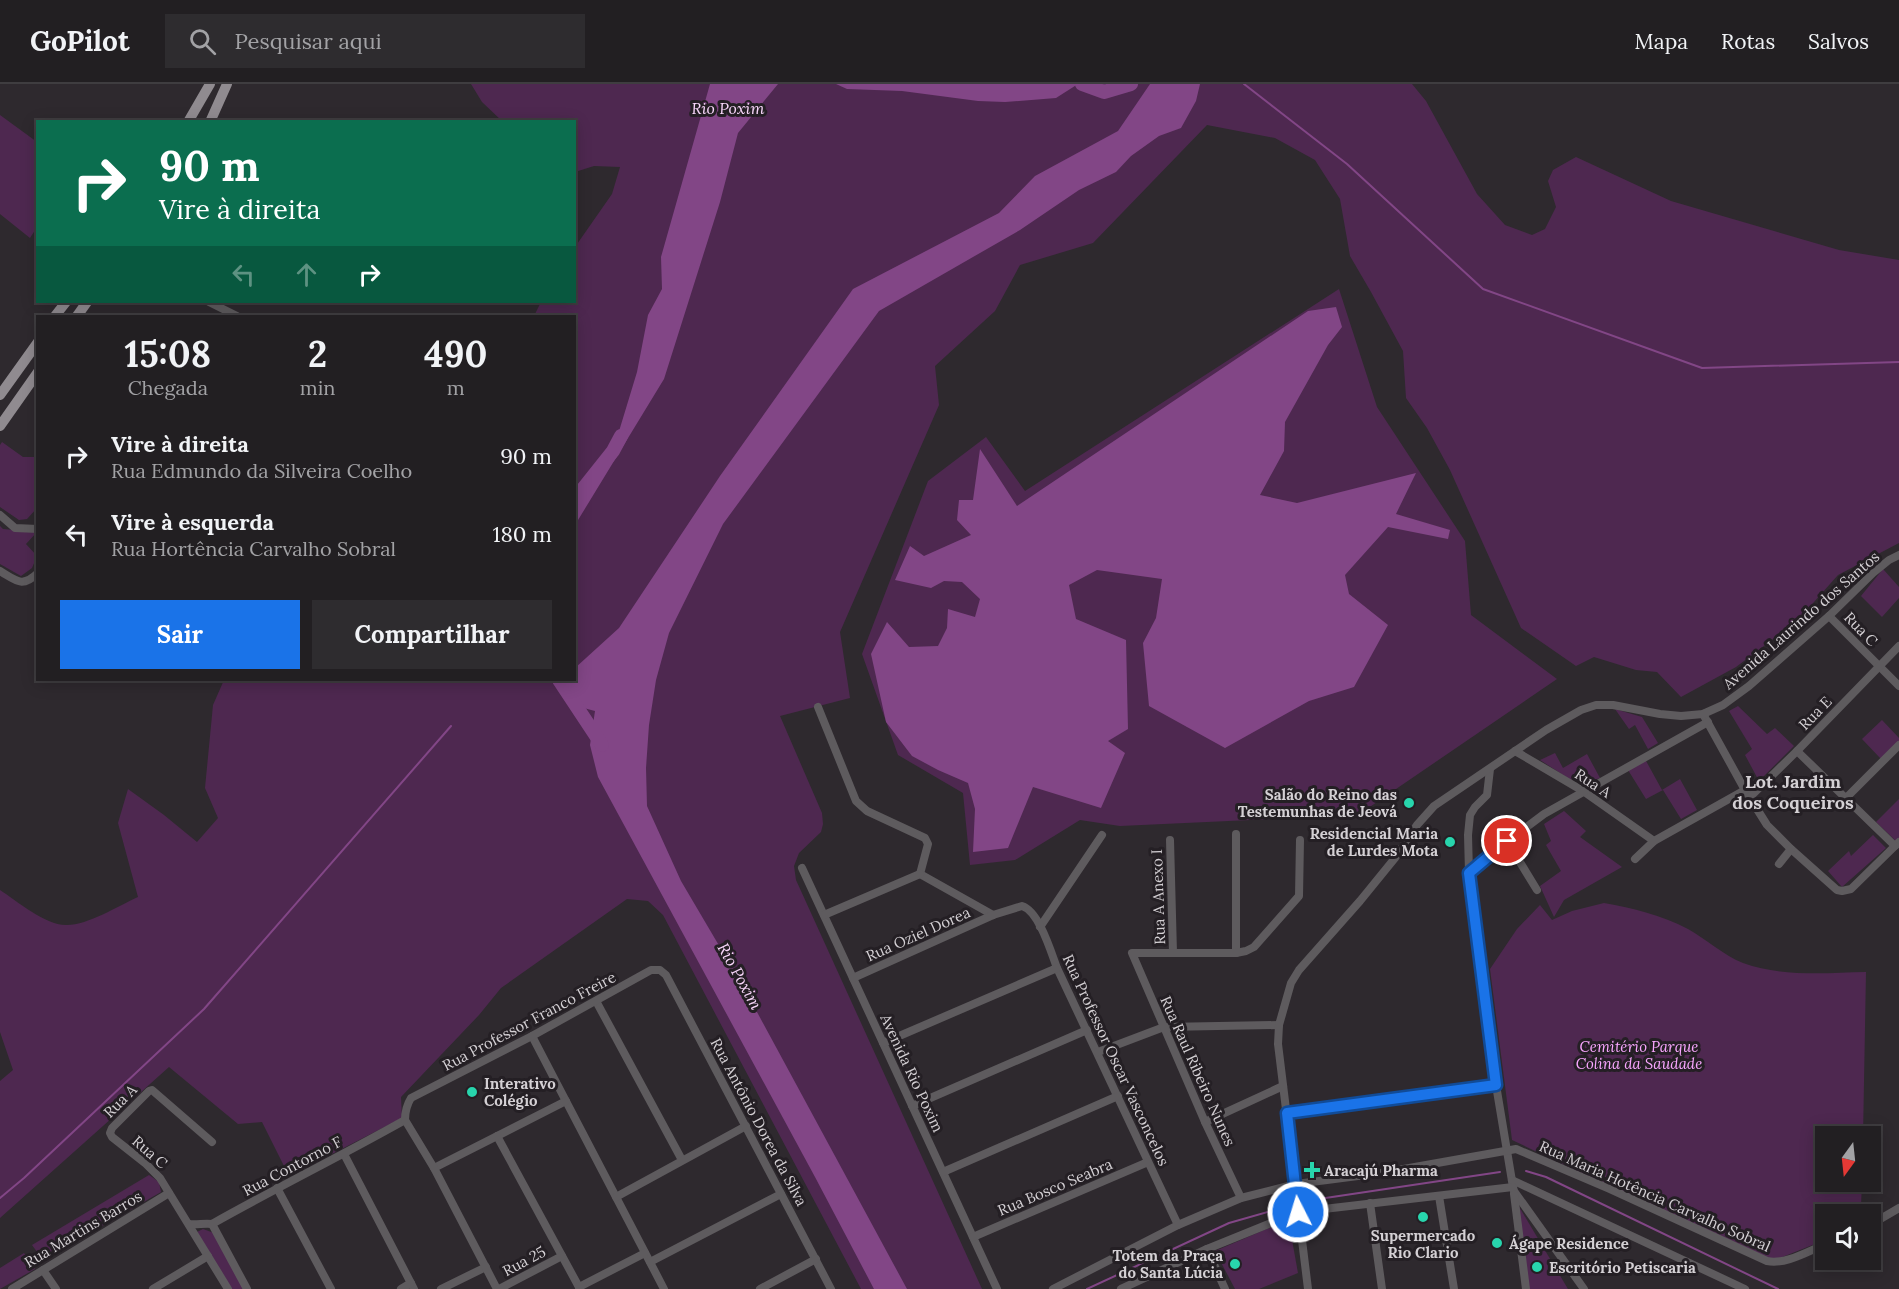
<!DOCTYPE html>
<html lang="pt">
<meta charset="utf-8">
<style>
:root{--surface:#221f22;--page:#2e2c2f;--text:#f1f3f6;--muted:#a2a2a5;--line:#3f3d40;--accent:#1a73e8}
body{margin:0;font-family:Lora,serif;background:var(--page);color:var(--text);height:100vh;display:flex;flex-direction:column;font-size:22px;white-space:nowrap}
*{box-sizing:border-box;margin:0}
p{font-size:20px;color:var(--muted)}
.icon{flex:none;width:33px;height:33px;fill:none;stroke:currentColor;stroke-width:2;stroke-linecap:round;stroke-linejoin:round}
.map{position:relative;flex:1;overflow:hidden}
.drawer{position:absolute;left:36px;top:231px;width:540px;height:366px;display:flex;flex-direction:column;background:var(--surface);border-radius:0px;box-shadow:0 3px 15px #0003,0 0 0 2px var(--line)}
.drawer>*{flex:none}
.banner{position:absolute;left:36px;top:36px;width:540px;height:183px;border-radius:0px;box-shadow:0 3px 15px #0003,0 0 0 2px var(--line);background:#0b6e4f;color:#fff;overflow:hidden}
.needle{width:39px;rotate:195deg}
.tools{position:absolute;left:1815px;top:1042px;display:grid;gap:12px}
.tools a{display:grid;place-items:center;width:66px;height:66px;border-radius:0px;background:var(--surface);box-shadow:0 3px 15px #0003,0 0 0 2px var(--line);font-size:30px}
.pin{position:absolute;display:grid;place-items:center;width:51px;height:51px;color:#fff;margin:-26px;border:3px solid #fff;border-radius:50%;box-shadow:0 2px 6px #0007}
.me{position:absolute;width:66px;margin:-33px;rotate:355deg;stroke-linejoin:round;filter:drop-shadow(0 0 4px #0008)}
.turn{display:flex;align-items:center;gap:21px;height:126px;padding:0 24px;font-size:27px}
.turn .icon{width:78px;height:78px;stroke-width:2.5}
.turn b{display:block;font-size:42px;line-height:51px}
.lanes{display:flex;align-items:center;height:57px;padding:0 24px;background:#0003;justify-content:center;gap:30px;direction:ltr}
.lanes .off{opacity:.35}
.eta{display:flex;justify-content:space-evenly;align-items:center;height:102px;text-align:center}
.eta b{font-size:36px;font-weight:800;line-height:42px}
.action{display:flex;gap:12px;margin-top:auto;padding:12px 24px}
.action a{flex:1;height:69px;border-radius:0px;background:var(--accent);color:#fff;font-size:24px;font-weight:800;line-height:69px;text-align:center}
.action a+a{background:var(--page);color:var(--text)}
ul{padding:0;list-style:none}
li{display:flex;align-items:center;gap:18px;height:78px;padding:0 24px}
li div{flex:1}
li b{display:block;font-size:22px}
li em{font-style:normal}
header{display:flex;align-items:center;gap:36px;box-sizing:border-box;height:84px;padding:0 30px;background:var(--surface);border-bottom:2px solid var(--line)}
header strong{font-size:28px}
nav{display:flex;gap:33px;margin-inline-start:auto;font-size:21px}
.search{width:420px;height:54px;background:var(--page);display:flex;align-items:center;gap:15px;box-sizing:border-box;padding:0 21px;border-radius:0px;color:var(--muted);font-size:22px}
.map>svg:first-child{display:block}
</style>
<header>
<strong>GoPilot</strong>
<div class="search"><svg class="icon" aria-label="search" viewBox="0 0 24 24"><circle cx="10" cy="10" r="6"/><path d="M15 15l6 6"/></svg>Pesquisar aqui</div>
<nav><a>Mapa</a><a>Rotas</a><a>Salvos</a></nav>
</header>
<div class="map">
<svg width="1899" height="1205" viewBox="0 0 1899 1205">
<rect width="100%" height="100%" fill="#2e292e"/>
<g fill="#4e2850">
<path d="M471 0H1412L1426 17 1477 110 1505 141 1532 151 1545 145 1556 123 1548 97 1553 86 1576 73 1671 117 1839 166 1899 176V459L1838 491 1798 536 1736 583 1681 613 1657 588 1636 586 1594 573 1576 582 1521 544 1450 386 1427 344 1406 314 1403 267 1371 208 1350 172 1340 115 1315 76 1275 54 1207 41 1093 159 1020 181 995 227 935 282 939 321 840 548 850 614 780 632 822 729 823 740 821 748 799 769 794 782 796 796 982 1205H861L663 831 648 817 627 815 501 904 479 931 401 1013 402 1034 289 1092 262 1038 238 1040 169 983 0 1134V997L13 986 0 948V806C17 817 46 842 67 841 88 841 118 822 138 813L118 739 128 705 164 731 197 758 218 734 205 704 213 621 224 596H574V232H534L541 218H574L575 163 612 110 620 83 594 82 575 88 574 38 502 37 482 18Z"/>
<polygon points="0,31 37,58 37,143 30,154 0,130"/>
<polygon points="1339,205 1377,323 1465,457 1471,531 1557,595 1358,731 1120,742 1080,736 1015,776 970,781 963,709 898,671 862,570 928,397 986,353 1025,407"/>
<polygon points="2,358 23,373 35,373 37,375 37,424 27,435 19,436 0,423 0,361"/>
<polygon points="0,442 3,445 37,448 26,460 37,472 32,484 21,492 0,480"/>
<polygon points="1883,485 1899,503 1899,514 1882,533 1861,512"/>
<polygon points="1738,622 1767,650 1775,644 1794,662 1759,697 1745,671 1752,665 1729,627"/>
<polygon points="1615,625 1642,633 1658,659 1648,665 1635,641 1629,645"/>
<polygon points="1882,636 1899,654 1899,658 1881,675 1862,655"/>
<polygon points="1555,669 1563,684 1587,670 1600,694 1591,697 1585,686 1571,696 1540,676"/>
<polygon points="1645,675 1662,706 1680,695 1697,726 1681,735 1663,706 1646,715 1628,686"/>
<polygon points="1899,715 1899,756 1897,758 1876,738"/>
<polygon points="1564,727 1586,747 1580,753 1622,783 1564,816 1554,833 1540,802 1561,787 1546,761 1551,757 1544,740"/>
<polygon points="1873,751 1886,764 1842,803 1828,787 1849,767 1851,772"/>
<path d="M1604 819C1633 824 1661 831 1688 845 1706 855 1723 871 1743 879 1782 893 1825 889 1866 888L1863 1053H1826V1098H1862L1861 1122 1858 1131H1826L1825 1156 1770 1178 1512 1056 1490 885 1517 845 1540 821 1552 836 1572 827Z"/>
<polygon points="149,1091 159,1098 161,1108 43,1176 32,1161"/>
<polygon points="1518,1121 1568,1205 1528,1205"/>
<polygon points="1289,1139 1298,1189 1259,1205 1235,1205 1215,1167 1269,1144"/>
<polygon points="203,1145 214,1149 246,1205 232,1205 197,1148"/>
<polygon points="24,1169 35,1185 0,1205 0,1184"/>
</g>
<g fill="#824686">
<polygon points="710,0 778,0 738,49 720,118 664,295 575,441 575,417 613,367 637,288 648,231 662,205 661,173"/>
<polygon points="836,0 1078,0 1056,14 1005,18 978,17 902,7 847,5"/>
<polygon points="1150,0 1200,0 1196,17 1181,44 1159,52 1131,72 1116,88 1079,106 1020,146 879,227 723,440 669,549 656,596 649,641 646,684 647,722 681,797 744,904 907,1205 874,1205 815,1093 598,693 590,661 595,627 576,622 560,597 562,596 574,596 575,584 619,544 720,392 853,205 999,129 1035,92 1118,47"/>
<polygon points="1336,223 1342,243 1328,261 1285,338 1284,367 1260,411 1297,419 1416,389 1396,430 1450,446 1448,455 1388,443 1345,491 1349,510 1388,541 1354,603 1309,617 1225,664 1149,622 1143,559 1156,534 1162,495 1097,486 1069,501 1076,535 1126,556 1128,645 1108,657 1125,669 1101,724 1033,703 1008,764 973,768 975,725 968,699 938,686 912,672 886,638 871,570 887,538 909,563 938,562 947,544 948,525 975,533 980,515 962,498 944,497 931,504 895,496 910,462 924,472 971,451 957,436 959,416 973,416 980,365 1017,422 1308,227"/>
</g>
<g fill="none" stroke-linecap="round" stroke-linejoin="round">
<g stroke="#824686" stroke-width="2">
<polyline points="1244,0 1347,80 1483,205 1702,284 1899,278"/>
<polyline points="1526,1087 1546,1093 1778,1205"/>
<polyline points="0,1114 24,1094 204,925 451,642"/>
<polyline points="1312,1116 1500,1088"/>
<polyline points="1087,1205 1229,1139 1292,1121"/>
</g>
<g stroke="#824686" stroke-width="14">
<polyline points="1082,0 1104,8 1131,0"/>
<polyline points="574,416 613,367 621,352"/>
<polyline points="559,596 602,661"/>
</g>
<g stroke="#5e5b5e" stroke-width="8">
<polyline points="209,218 237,232"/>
<polyline points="0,431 15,444 38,445"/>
<path d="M0 487C17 497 22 504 38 489"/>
<polyline points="1829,532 1899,602"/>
<polyline points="818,623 856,717 867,727 925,754 928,760 920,790"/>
<polyline points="1703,630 1745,706 1767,741 1791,765 1837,806 1842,807 1851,805 1899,758"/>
<polyline points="1515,667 1583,707 1654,757"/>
<polyline points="1797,667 1895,762"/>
<polyline points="1490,685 1487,711 1475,723 1470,731 1468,751 1469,789 1496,1001 1513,1103 1514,1107 1584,1205"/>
<polyline points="1750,713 1797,667 1899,562"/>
<polyline points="1846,714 1899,661"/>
<polyline points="1170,756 1173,869"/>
<polyline points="1507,757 1537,806"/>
<polyline points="1635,775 1654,757 1745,706"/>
<polyline points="1779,780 1791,765"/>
<polyline points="802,784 997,1205"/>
<polyline points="1469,789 1489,771 1544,730 1708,638"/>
<polyline points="920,790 993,831"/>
<polyline points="824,831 920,790"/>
<polyline points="1040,843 1102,751"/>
<polyline points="1236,869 1236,750"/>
<path d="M853 894 993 831 1022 822C1039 827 1051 868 1057 884L1178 1141"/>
<polyline points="596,917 682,1076"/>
<polyline points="532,952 664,1205"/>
<polyline points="883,959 1057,884"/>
<polyline points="1098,968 1164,943 1279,941"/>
<polyline points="912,1022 1087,946"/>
<polyline points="1287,1029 1496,1001"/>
<polyline points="1205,1038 1283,1002"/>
<polyline points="497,1052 580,1205"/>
<polyline points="212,1058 152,1006 149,1007 112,1044 110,1049 112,1053 145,1079 160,1094 228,1205"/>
<polyline points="344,1070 414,1205"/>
<polyline points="434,1084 566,1017"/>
<polyline points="943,1088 1118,1012"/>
<polyline points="1512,1096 1745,1205"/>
<polyline points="277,1104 331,1205"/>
<polyline points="1514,1110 1526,1205"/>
<polyline points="1439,1112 1454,1205"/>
<polyline points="616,1113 746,1042"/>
<polyline points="1241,1114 1205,1038 1132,869 1236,869 1246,867 1254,863 1299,812 1300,756"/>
<polyline points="1370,1119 1382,1205"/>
<path d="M189 1140C197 1141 204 1139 212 1140 276 1104 341 1072 405 1036"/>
<polyline points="212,1140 247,1205"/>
<polyline points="1870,1141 1899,1124"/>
<polyline points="973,1153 1148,1078"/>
<polyline points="1207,1165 1225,1205"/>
<polyline points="650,1178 781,1110"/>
<polyline points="43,1186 56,1205"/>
<polyline points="579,1203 645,1169"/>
<polyline points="12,1205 169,1109"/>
<polyline points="153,1205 208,1172"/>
<polyline points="401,1205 411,1199"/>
<polyline points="441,1205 486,1183"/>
<path d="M497 1205 434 1084 405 1036C405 1028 406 1022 411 1014L532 952 651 886H660L666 891 831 1205"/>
<polyline points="499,1205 562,1172"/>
<polyline points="760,1205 816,1175"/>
<path d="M1053 1205 1178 1141 1241 1114 1296 1100 1381 1089 1516 1065 1610 1105 1767 1177C1786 1181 1808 1167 1826 1160"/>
<polyline points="1121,1205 1207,1165 1298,1128 1513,1103"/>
<polyline points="1308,1205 1278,960 1279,941 1291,899 1299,886 1360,817 1395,774 1417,741 1434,722 1546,646 1581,626 1596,621 1613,621 1660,630 1681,632 1703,630 1723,621 1749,602 1829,532 1873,489 1889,476 1899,471"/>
</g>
<g stroke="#908b90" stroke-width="10">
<polyline points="188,38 210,0"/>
<polyline points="210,38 227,0"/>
<polyline points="55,232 66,218"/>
<polyline points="77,232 87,218"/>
<polyline points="0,311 38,258"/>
<polyline points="0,342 38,288"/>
</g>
</g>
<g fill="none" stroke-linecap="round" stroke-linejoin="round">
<g stroke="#114b97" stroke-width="15">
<polyline id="route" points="1298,1128 1287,1029 1496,1001 1469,789 1507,757"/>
</g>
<use href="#route" stroke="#1a73e8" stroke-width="10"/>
</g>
<g fill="#28d5ad" stroke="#241f24" stroke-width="2">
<circle cx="1409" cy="719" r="6"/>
<circle cx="1450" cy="758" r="6"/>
<circle cx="472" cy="1008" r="6"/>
<path d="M1309 1077h6v6h6v6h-6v6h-6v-6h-6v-6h6z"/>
<circle cx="1423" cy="1133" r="6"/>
<circle cx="1497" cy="1159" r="6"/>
<circle cx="1235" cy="1180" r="6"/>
<circle cx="1537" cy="1183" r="6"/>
</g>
<g text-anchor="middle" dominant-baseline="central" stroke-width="6" stroke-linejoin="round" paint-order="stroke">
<g font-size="15" fill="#d4d0d4" stroke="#241f24">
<text transform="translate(1801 536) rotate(-41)">Avenida Laurindo dos Santos</text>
<text transform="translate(1861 545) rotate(46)">Rua C</text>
<text transform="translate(1815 629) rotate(-46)">Rua E</text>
<text transform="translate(1593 699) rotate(33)">Rua A</text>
<text transform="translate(1158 813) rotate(-92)">Rua A Anexo I</text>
<text transform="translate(918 850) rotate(-24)">Rua Oziel Dorea</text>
<text transform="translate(529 937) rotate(-28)">Rua Professor Franco Freire</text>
<text transform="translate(1116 976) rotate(65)">Rua Professor Oscar Vasconcelos</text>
<text transform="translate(1198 987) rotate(66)">Rua Raul Ribeiro Nunes</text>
<text transform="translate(912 989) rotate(65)">Avenida Rio Poxim</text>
<text transform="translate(120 1017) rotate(-45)">Rua A</text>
<text transform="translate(759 1038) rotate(62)">Rua Antônio Dorea da Silva</text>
<text transform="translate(150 1068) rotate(41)">Rua C</text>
<text transform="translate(292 1082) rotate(-28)">Rua Contorno F</text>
<text transform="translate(1055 1103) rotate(-23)">Rua Bosco Seabra</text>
<text transform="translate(1655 1112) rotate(24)">Rua Maria Hotência Carvalho Sobral</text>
<text transform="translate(83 1145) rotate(-31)">Rua Martins Barros</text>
<text transform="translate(524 1177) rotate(-28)">Rua 25</text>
</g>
<g font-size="15" font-weight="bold" fill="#d4d0d4" stroke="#241f24" text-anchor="start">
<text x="1397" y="710" text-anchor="end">Salão do Reino das<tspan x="1397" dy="17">Testemunhas de Jeová</tspan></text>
<text x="1438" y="749" text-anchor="end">Residencial Maria<tspan x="1438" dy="17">de Lurdes Mota</tspan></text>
<text x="484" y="999">Interativo<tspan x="484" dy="17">Colégio</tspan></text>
<text x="1324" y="1086">Aracajú Pharma</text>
<text x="1423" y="1151" text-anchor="middle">Supermercado<tspan x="1423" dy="17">Rio Clario</tspan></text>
<text x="1509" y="1159">Ágape Residence</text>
<text x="1223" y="1171" text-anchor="end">Totem da Praça<tspan x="1223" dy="17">do Santa Lúcia</tspan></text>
<text x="1549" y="1183">Escritório Petiscaria</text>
</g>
<g font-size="15" font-style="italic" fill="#f9a6ff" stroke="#241f24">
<text x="1639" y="962">Cemitério Parque<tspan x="1639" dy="17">Colina da Saudade</tspan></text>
</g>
<g font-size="16" font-style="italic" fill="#f8d6fa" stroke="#241f24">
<text x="728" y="24">Rio Poxim</text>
<text transform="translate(740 892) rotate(61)">Rio Poxim</text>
</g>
<g font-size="18" font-weight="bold" fill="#d4d0d4" stroke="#241f24">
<text x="1793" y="697">Lot. Jardim<tspan x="1793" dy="21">dos Coqueiros</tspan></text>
</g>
</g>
</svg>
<div class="tools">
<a><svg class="needle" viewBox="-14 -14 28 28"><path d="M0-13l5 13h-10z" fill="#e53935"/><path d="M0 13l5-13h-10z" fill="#a2a2a5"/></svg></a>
<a><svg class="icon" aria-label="sound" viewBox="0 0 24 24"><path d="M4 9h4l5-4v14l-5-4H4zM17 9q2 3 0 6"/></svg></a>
</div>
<div class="pin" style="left:1507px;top:757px;background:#d93025"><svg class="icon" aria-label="arrive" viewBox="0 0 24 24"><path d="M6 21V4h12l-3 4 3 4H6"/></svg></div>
<svg class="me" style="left:1298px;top:1128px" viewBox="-20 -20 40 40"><circle r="17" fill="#1a73e8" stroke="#fff" stroke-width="3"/><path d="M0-11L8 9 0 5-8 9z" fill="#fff"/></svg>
<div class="banner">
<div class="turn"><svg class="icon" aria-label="right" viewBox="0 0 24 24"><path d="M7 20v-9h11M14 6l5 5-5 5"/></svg><div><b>90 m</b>Vire à direita</div></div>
<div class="lanes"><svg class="icon off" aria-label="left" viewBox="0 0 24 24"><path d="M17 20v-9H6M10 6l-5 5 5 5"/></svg><svg class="icon off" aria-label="ahead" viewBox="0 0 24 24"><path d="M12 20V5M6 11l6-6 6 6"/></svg><svg class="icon" aria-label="right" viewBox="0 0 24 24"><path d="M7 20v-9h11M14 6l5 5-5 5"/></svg></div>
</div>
<section class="drawer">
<div class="eta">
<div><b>15:08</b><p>Chegada</p></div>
<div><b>2</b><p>min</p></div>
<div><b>490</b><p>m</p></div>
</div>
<ul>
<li><svg class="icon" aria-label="right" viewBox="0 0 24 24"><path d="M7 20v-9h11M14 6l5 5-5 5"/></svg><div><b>Vire à direita</b><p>Rua Edmundo da Silveira Coelho</p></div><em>90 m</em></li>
<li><svg class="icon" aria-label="left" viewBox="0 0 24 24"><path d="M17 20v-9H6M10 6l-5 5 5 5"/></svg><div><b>Vire à esquerda</b><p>Rua Hortência Carvalho Sobral</p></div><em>180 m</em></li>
</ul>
<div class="action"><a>Sair</a><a>Compartilhar</a></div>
</section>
</div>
